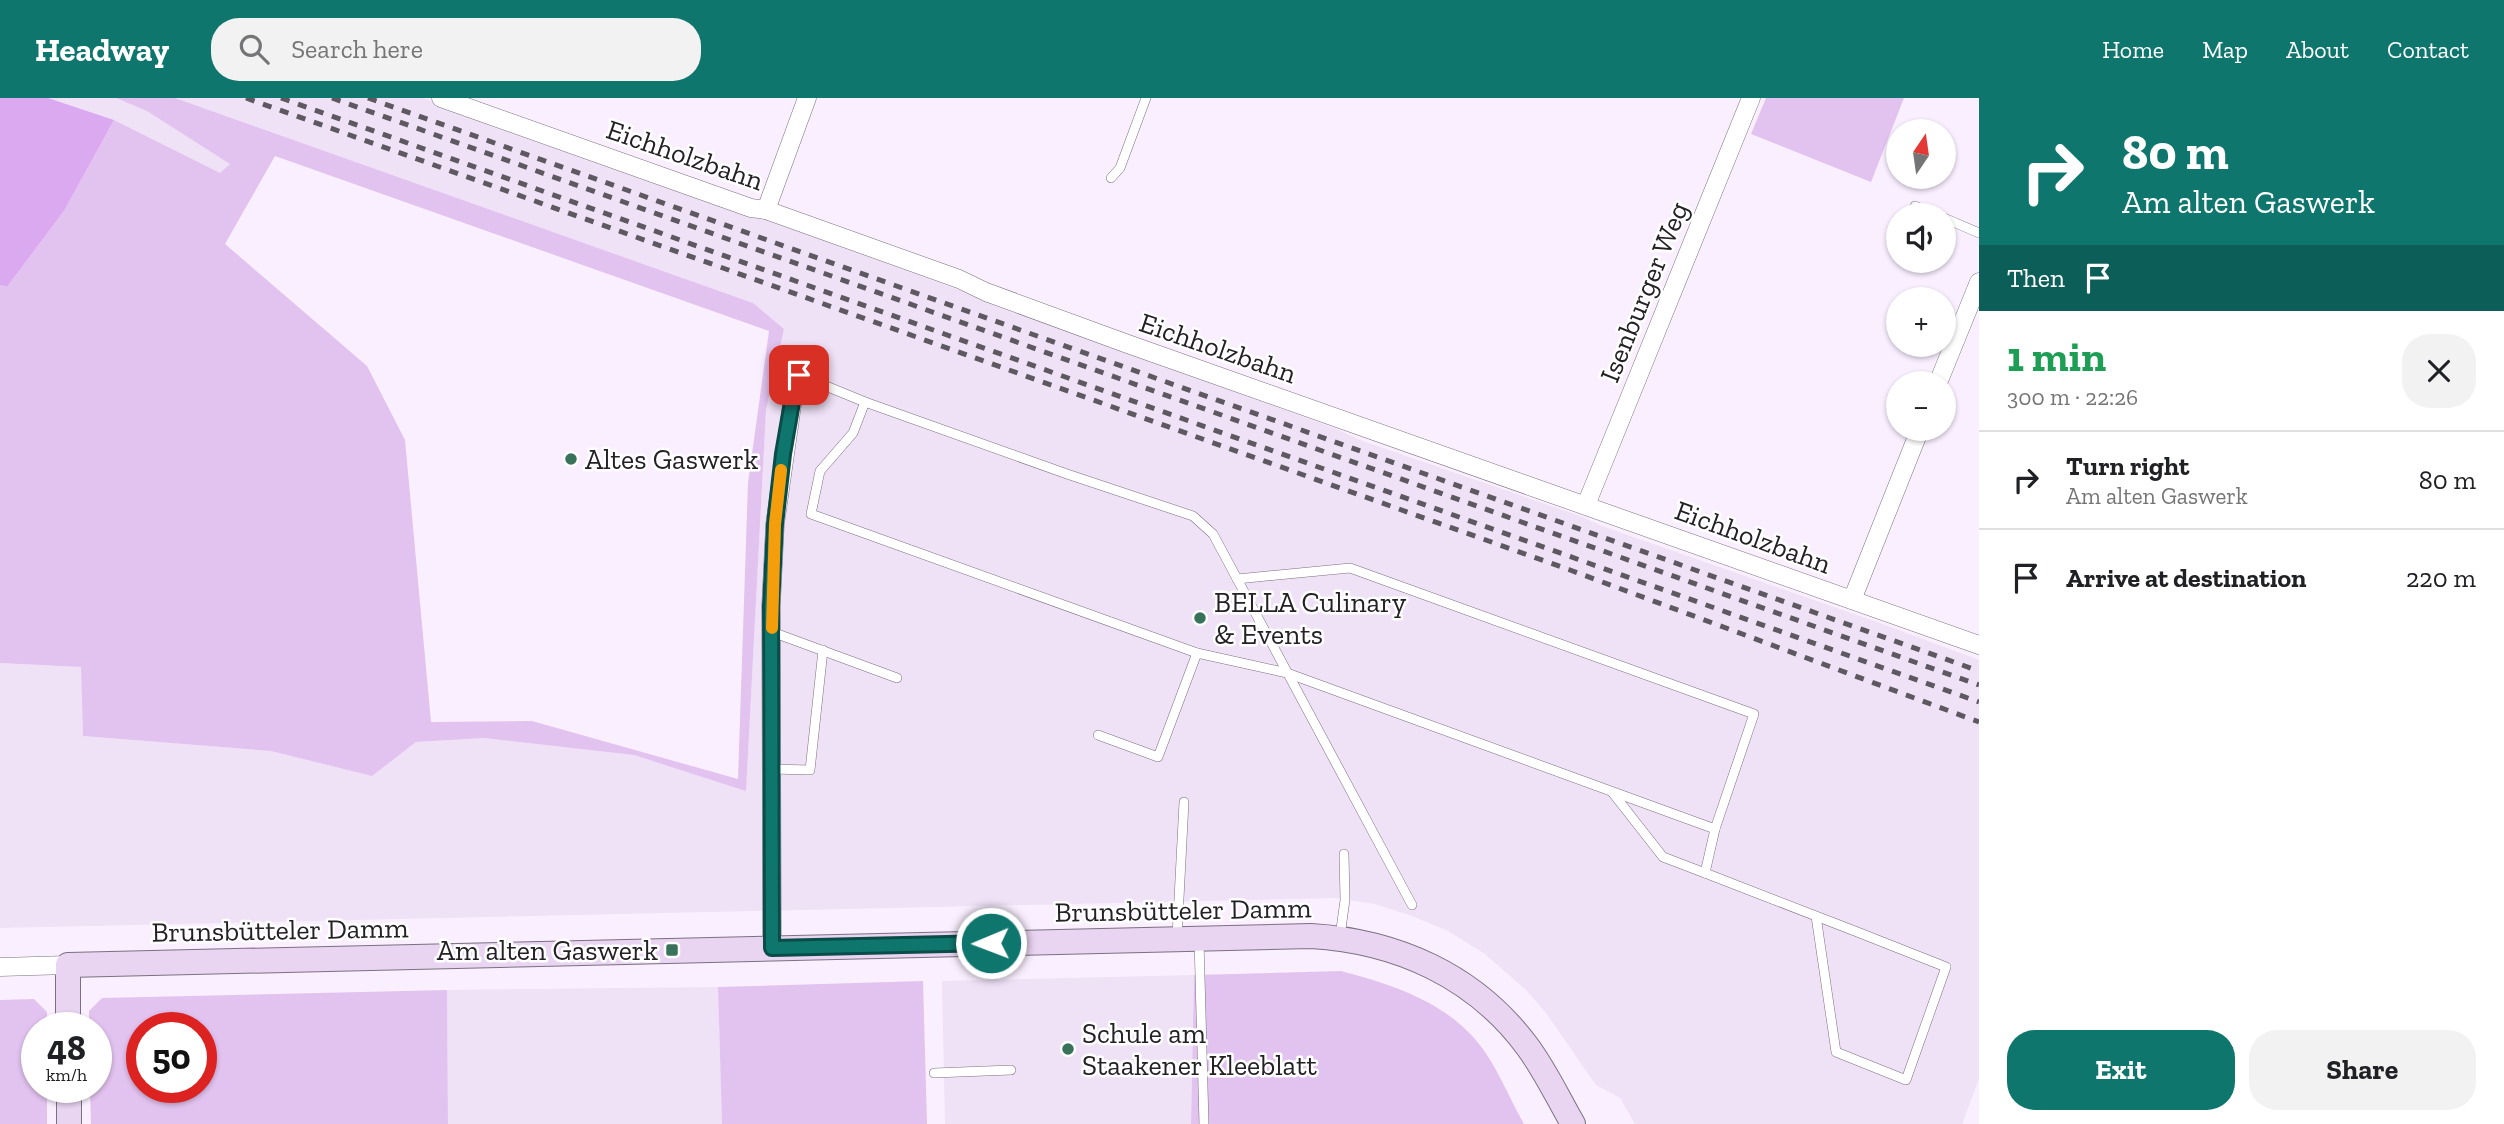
<!DOCTYPE html>
<meta charset="utf-8">
<style>
:root{--surface:#fff;--page:#f2f2f2;--text:#202124;--muted:#757577;--line:#e0e0e0;--accent:#0f766e}
body{margin:0;font-family:"Zilla Slab",serif;background:var(--page);color:var(--text);height:100vh;display:flex;flex-direction:column;font-size:26px;white-space:nowrap}
*{box-sizing:border-box;margin:0}
p{font-size:23px;color:var(--muted)}
.icon{flex:none;width:38px;height:38px;fill:none;stroke:currentColor;stroke-width:2;stroke-linecap:round;stroke-linejoin:round}
.map{position:relative;flex:1;overflow:hidden}
.side{display:flex;flex-direction:column;background:var(--surface);width:525px}
.side>*{flex:none}
.top-card{background:#0f766e;color:#fff;overflow:hidden}
.needle{width:46px;rotate:13deg}
.controls{position:absolute;left:1886px;top:21px;display:grid;gap:14px}
.controls a{display:grid;place-items:center;width:70px;height:70px;border-radius:50%;background:var(--surface);box-shadow:0 2px 5px #0004;font-size:35px}
.speed{position:absolute;left:21px;top:914px;display:flex;gap:14px;font-size:35px;font-weight:700;text-align:center}
.speed>*{display:grid;place-content:center;width:91px;height:91px;border-radius:50%;background:var(--surface);box-shadow:0 2px 5px #0004;line-height:1}
.speed small{font-size:18px;font-weight:400}
.speed .limit{border:10px solid #d22;background:#fff;color:#111}
.pin{position:absolute;display:grid;place-items:center;width:60px;height:60px;color:#fff;margin:-30px;border-radius:14px;box-shadow:0 4px 10px #0006}
.me{position:absolute;width:77px;margin:-38px;rotate:269deg;stroke-linejoin:round;filter:drop-shadow(0 0 5px #0008)}
.turn{display:flex;align-items:center;gap:24px;height:147px;padding:0 28px;font-size:32px}
.turn .icon{width:91px;height:91px;stroke-width:2.5}
.turn b{display:block;font-size:49px;line-height:60px}
.then{display:flex;align-items:center;height:66px;padding:0 28px;background:#0003;gap:14px;font-size:26px}
.round{display:grid;place-items:center;flex:none;width:74px;height:74px;border-radius:28px;background:var(--page)}
.headline{display:flex;align-items:center;justify-content:space-between;height:119px;padding:0 28px}
h1{font-size:42px;font-weight:800;line-height:52px;color:#1e9e55}
.cta{display:flex;gap:14px;margin-top:auto;padding:14px 28px}
.cta a{flex:1;height:80px;border-radius:28px;background:var(--accent);color:#fff;font-size:28px;font-weight:800;line-height:80px;text-align:center}
.cta a+a{background:var(--page);color:var(--text)}
ul{padding:0;list-style:none}
li{display:flex;align-items:center;gap:21px;height:98px;padding:0 28px;border-top:2px solid var(--line)}
li div{flex:1}
li b{display:block;font-size:26px}
li em{font-style:normal}
header{display:flex;align-items:center;gap:42px;box-sizing:border-box;height:98px;padding:0 35px;background:var(--accent);color:#fff}
header strong{font-size:33px}
nav{display:flex;gap:38px;margin-inline-start:auto;font-size:24px}
.search{width:490px;height:63px;background:var(--page);display:flex;align-items:center;gap:18px;box-sizing:border-box;padding:0 24px;border-radius:28px;color:var(--muted);font-size:26px}
main{display:flex;flex:1;min-height:0}
.map>svg:first-child{display:block}
</style>
<header>
<strong>Headway</strong>
<div class="search"><svg class="icon" aria-label="search" viewBox="0 0 24 24"><circle cx="10" cy="10" r="6"/><path d="M15 15l6 6"/></svg>Search here</div>
<nav><a>Home</a><a>Map</a><a>About</a><a>Contact</a></nav>
</header>
<main>
<div class="map">
<svg width="1979" height="1026" viewBox="0 0 1979 1026">
<rect width="100%" height="100%" fill="#faefff"/>
<g fill="#efe1f6">
<polygon points="48,0 116,0 147,13 230,65 221,76 114,22"/>
<polygon points="175,0 423,0 761,119 1339,332 1360,342 1583,419 1602,428 1877,524 1979,562 1979,981 1962,1026 1635,1026 1620,1000 1596,987 1546,915 1527,893 1485,856 1448,833 1412,818 1375,806 1335,800 0,830 0,565 81,569 83,638 271,653 372,678 416,644 484,640 634,657 746,692 766,312 784,231 753,205"/>
<polygon points="1194,877 1191,1026 945,1026 942,883"/>
<polygon points="718,889 722,1026 448,1026 447,892"/>
</g>
<g fill="#e2c2ef" fill-rule="evenodd">
<path d="M116 0H175L753 205 784 231 766 312 746 693 634 657 484 640 416 644 372 678 271 653 83 638 81 569 0 565V187L7 189 64 113 114 22 220 75 230 66 147 13ZM275 58 769 233 748 385 738 681 532 623 431 624 405 342 367 268 225 146Z"/>
<polygon points="1766,0 1904,0 1871,84 1751,36"/>
<path d="M1341 873C1395 887 1452 906 1485 954 1500 976 1511 1003 1524 1026H1191L1194 877Z"/>
<polygon points="923,883 927,1026 722,1026 718,889"/>
<path d="M447 892 448 1026H91L90 989H96V929H89V913L102 900ZM201 929V989H142V929Z"/>
<polygon points="34,901 47,914 47,929 37,929 37,989 47,989 47,1026 0,1026 0,902"/>
</g>
<polygon fill="#dba9f0" points="0,0 48,0 114,22 64,113 7,189 0,187"/>
<g fill="none" stroke-linecap="round" stroke-linejoin="round">
<g stroke="#7a717e" stroke-width="10">
<g id="lane">
<polyline points="1111,80 1120,70 1146,0"/>
<polyline points="1915,108 1936,117"/>
<polyline points="1944,120 1979,135"/>
<polyline points="799,277 865,304 1067,376 1193,418 1213,436 1412,807"/>
<path d="M865 304 853 335 820 373 811 416 1197 555 1287 575 1715 731 1705 775C1785 806 1866 837 1946 869L1906 982 1836 954 1816 818"/>
<polyline points="1237,481 1350,470 1754,616 1715,731"/>
<polyline points="772,534 897,580"/>
<polyline points="1098,637 1158,659 1197,555"/>
<polyline points="771,671 810,672 823,552"/>
<polyline points="1612,694 1663,759 1705,775"/>
<polyline points="1340,838 1345,802 1344,756"/>
<polyline points="1177,839 1184,704"/>
<polyline points="1199,842 1204,1026"/>
<polyline points="934,975 1011,972"/>
</g>
</g>
<g stroke="#7a717e" stroke-width="19">
<g id="street">
<polyline points="441,0 751,110 766,112 959,181 986,194 1125,245 1979,547"/>
<polyline points="766,112 807,0"/>
<polyline points="1938,285 1979,184"/>
<polyline points="1586,407 1751,0"/>
<polyline points="1852,502 1920,331"/>
<polyline points="772,850 771,508 775,426 794,293 807,260"/>
<polyline points="0,869 68,867"/>
</g>
</g>
<g stroke="#7a717e" stroke-width="26">
<g id="secondary">
<path d="M68 929V867L1311 838C1397 843 1475 878 1527 948 1545 972 1558 1000 1573 1026"/>
<polyline points="69,989 69,1026"/>
</g>
</g>
<use href="#lane" stroke="#fff" stroke-width="9"/>
<use href="#street" stroke="#fff" stroke-width="18"/>
<use href="#secondary" stroke="#e9d4f2" stroke-width="24"/>
<g stroke="#5e5861" stroke-width="5" stroke-dasharray="9 9" stroke-linecap="butt">
<polyline points="246,0 1570,472 1979,624"/>
<polyline points="281,0 1979,604"/>
<polyline points="332,0 1979,587"/>
<polyline points="368,0 1979,573"/>
</g>
</g>
<g fill="none" stroke-linecap="round" stroke-linejoin="round">
<g stroke="#0a4d48" stroke-width="18">
<polyline id="route" points="799,277 794,293 783,356 775,426 771,508 772,850 991,845"/>
</g>
<use href="#route" stroke="#0f766e" stroke-width="12"/>
<polyline stroke="#f59e0b" stroke-width="12" points="772,530 775,426 781,372"/>
</g>
<g fill="#38725b" stroke="#fff" stroke-width="2.5">
<circle cx="571" cy="361" r="7"/>
<circle cx="1200" cy="520" r="7"/>
<rect x="665" y="845" width="14" height="14" rx="3.5"/>
<circle cx="1068" cy="951" r="7"/>
</g>
<g text-anchor="middle" dominant-baseline="central" stroke-width="5" stroke-linejoin="round" paint-order="stroke">
<g font-size="28" fill="#242026" stroke="#fff">
<text transform="translate(685 57) rotate(19)">Eichholzbahn</text>
<text transform="translate(1644 194) rotate(-68)">Isenburger Weg</text>
<text transform="translate(1218 250) rotate(19)">Eichholzbahn</text>
<text transform="translate(1753 439) rotate(20)">Eichholzbahn</text>
<text transform="translate(1183 812) rotate(-1)">Brunsbütteler Damm</text>
<text transform="translate(280 832) rotate(-1)">Brunsbütteler Damm</text>
</g>
<g font-size="28" fill="#242026" stroke="#fff" text-anchor="start">
<text x="585" y="361">Altes Gaswerk</text>
<text x="1214" y="504">BELLA Culinary<tspan x="1214" dy="32">&amp; Events</tspan></text>
<text x="658" y="852" text-anchor="end">Am alten Gaswerk</text>
<text x="1082" y="935">Schule am<tspan x="1082" dy="32">Staakener Kleeblatt</tspan></text>
</g>
</g>
</svg>
<div class="controls">
<a><svg class="needle" viewBox="-14 -14 28 28"><path d="M0-13l5 13h-10z" fill="#e53935"/><path d="M0 13l5-13h-10z" fill="#757577"/></svg></a>
<a><svg class="icon" aria-label="sound" viewBox="0 0 24 24"><path d="M4 9h4l5-4v14l-5-4H4zM17 9q2 3 0 6"/></svg></a>
<a>+</a>
<a>−</a>
</div>
<div class="speed"><div>48<small>km/h</small></div><div class="limit">50</div></div>
<div class="pin" style="left:799px;top:277px;background:#d93025"><svg class="icon" aria-label="arrive" viewBox="0 0 24 24"><path d="M6 21V4h12l-3 4 3 4H6"/></svg></div>
<svg class="me" style="left:991px;top:845px" viewBox="-20 -20 40 40"><circle r="17" fill="#0f766e" stroke="#fff" stroke-width="3"/><path d="M0-11L8 9 0 5-8 9z" fill="#fff"/></svg>
</div>
<section class="side">
<div class="top-card">
<div class="turn"><svg class="icon" aria-label="right" viewBox="0 0 24 24"><path d="M7 20v-9h11M14 6l5 5-5 5"/></svg><div><b>80 m</b>Am alten Gaswerk</div></div>
<div class="then">Then<svg class="icon" aria-label="arrive" viewBox="0 0 24 24"><path d="M6 21V4h12l-3 4 3 4H6"/></svg></div>
</div>
<div class="headline"><div><h1>1 min</h1><p>300 m · 22:26</p></div><a class="round"><svg class="icon" aria-label="close" viewBox="0 0 24 24"><path d="M6 6l12 12M18 6L6 18"/></svg></a></div>
<ul>
<li><svg class="icon" aria-label="right" viewBox="0 0 24 24"><path d="M7 20v-9h11M14 6l5 5-5 5"/></svg><div><b>Turn right</b><p>Am alten Gaswerk</p></div><em>80 m</em></li>
<li><svg class="icon" aria-label="arrive" viewBox="0 0 24 24"><path d="M6 21V4h12l-3 4 3 4H6"/></svg><div><b>Arrive at destination</b></div><em>220 m</em></li>
</ul>
<div class="cta"><a>Exit</a><a>Share</a></div>
</section>
</main>
